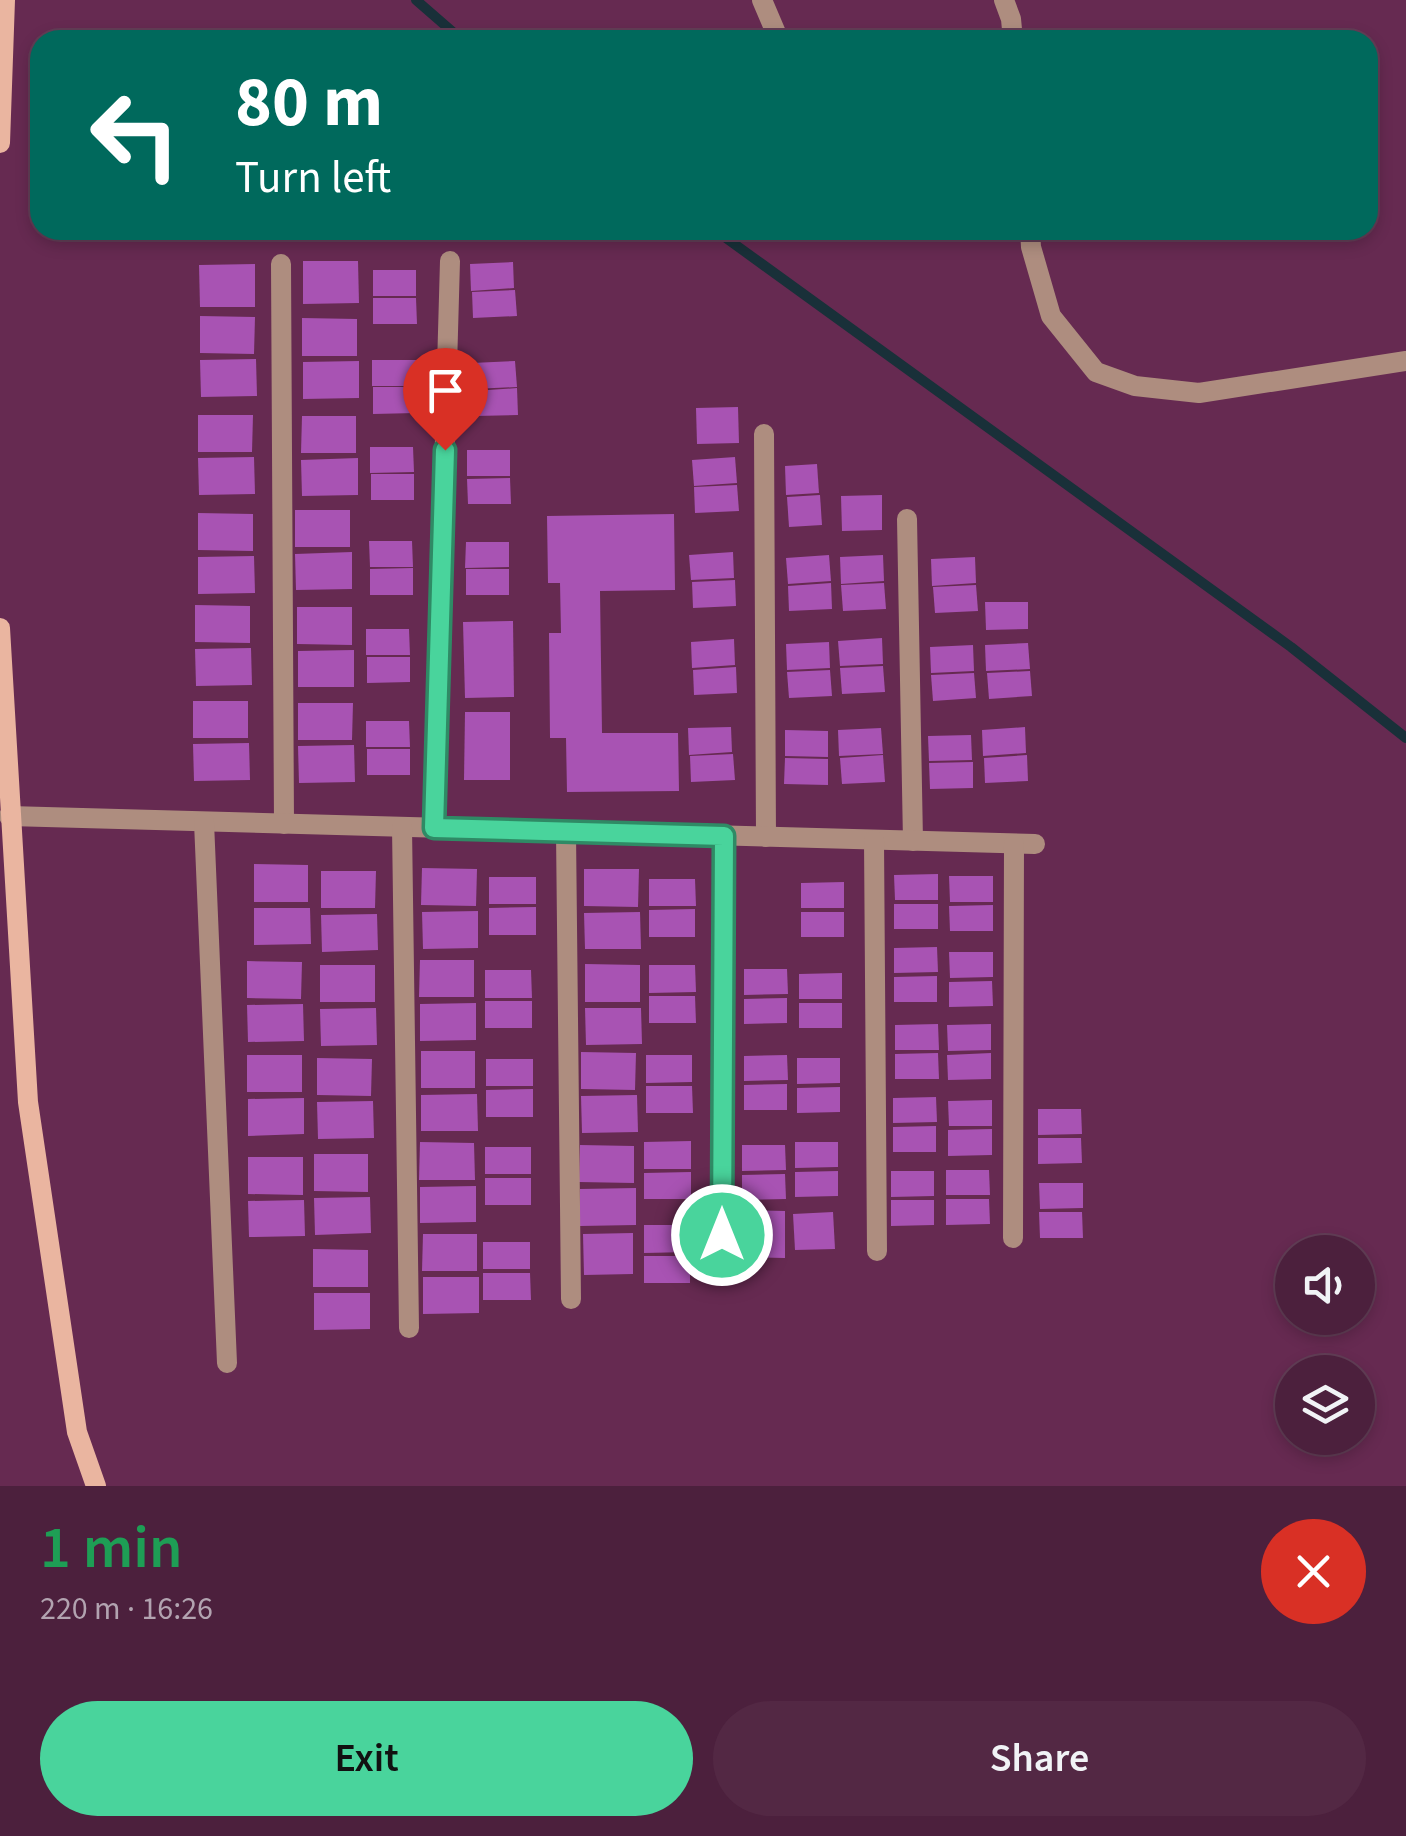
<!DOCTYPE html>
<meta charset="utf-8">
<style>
:root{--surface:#4c203d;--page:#532844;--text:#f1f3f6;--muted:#b2a3b0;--line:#633e57;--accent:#49d49c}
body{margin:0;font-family:"Source Sans 3",sans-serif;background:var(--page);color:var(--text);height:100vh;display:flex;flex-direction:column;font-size:38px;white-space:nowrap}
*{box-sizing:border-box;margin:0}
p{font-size:32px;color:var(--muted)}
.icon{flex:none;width:55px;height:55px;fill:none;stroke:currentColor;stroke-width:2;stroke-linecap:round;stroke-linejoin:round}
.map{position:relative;height:1486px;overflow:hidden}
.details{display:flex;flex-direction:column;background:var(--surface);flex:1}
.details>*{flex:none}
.hud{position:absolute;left:30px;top:30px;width:1348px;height:210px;border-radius:30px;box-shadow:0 5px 15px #0003,0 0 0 2px var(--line);background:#00695c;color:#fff;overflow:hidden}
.fabs{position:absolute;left:1275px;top:1235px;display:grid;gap:20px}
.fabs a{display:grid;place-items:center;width:100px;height:100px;border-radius:50%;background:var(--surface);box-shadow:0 5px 15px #0003,0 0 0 2px var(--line);font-size:50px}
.pin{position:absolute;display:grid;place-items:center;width:85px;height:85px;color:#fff;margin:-102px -42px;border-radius:50% 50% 50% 0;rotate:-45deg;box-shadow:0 0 10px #0007}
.pin .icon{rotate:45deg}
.me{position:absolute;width:110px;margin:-55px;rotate:0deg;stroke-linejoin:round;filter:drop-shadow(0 0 8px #0008)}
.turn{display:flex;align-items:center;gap:35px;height:210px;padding:0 40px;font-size:45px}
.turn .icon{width:130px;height:130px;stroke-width:2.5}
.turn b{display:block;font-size:70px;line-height:85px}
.round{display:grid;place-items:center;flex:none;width:105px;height:105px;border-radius:52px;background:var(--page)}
.summary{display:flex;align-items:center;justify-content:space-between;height:170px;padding:0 40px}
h1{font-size:60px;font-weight:600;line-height:75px;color:#1e9e55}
.button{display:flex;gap:20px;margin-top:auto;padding:20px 40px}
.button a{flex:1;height:115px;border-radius:60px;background:var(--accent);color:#111;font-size:40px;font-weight:600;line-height:115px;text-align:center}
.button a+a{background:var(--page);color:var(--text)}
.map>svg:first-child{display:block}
</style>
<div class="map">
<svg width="1406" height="1486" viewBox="0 0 1406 1486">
<rect width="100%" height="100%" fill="#662a51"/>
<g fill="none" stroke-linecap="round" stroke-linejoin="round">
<g stroke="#193039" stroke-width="10">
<polyline points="416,0 462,40"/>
<polyline points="715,230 1291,647 1406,738"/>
</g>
</g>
<g fill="#a853b3">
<polygon points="303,261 358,261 359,303 303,304"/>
<polygon points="513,262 514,288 471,291 470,264"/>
<polygon points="255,264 255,307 200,307 199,265"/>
<rect x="373" y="270" width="43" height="26"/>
<polygon points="515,290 517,316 473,318 472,292"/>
<polygon points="373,298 416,298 417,324 373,324"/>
<polygon points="200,316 255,317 254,354 200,353"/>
<polygon points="302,318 357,319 357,356 302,356"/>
<polygon points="256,359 257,396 201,397 200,360"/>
<polygon points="372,360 416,360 415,386 372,386"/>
<polygon points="359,361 359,398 303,399 303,362"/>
<polygon points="515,361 517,387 473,389 472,363"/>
<polygon points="373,387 416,387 416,413 373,414"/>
<polygon points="517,388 518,415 475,416 474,391"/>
<polygon points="738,407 739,443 697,444 696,408"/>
<polygon points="198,415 253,415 252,452 198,452"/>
<polygon points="302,416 356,416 356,453 301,453"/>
<polygon points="370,447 413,447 414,472 370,473"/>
<rect x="467" y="450" width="43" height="26"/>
<polygon points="254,457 255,494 199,495 198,458"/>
<polygon points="735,457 737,483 694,486 692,460"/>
<polygon points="358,458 358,495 302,496 301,460"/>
<polygon points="817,464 819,493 786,495 785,466"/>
<rect x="371" y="474" width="43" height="26"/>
<polygon points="510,478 511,504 468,504 467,479"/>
<polygon points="737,485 739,511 695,513 694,487"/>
<polygon points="820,495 822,525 789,527 787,497"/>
<polygon points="882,495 882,530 842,531 841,496"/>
<rect x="295" y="510" width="55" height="37"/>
<polygon points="198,513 253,514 253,551 198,550"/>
<polygon points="674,514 675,590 600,591 602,733 678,733 679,791 567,792 566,738 550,738 549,633 561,633 560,583 548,583 547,516"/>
<polygon points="369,541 412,541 413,567 370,567"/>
<polygon points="466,542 509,542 509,567 465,568"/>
<polygon points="352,552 352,589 296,590 295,554"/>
<polygon points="733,552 734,578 691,580 689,555"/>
<polygon points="829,555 831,581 788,584 786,558"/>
<polygon points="883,555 884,581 841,584 840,557"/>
<polygon points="254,556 255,593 198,594 198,557"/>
<polygon points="975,557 976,583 932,586 931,559"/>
<polygon points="413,568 413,595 370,595 370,569"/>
<rect x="466" y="569" width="43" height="26"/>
<polygon points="735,580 736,606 693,608 692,582"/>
<polygon points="831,583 832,609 789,611 788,586"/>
<polygon points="884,583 886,609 843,611 841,585"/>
<polygon points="976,585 978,611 935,613 933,587"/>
<polygon points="985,602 1028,602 1028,629 986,630"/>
<polygon points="195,605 250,606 250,643 195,642"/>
<polygon points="297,607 352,607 352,645 297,644"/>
<polygon points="513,621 514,697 465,698 463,622"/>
<polygon points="366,629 409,629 410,655 366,655"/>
<polygon points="882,638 883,664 840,666 838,641"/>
<polygon points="734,639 735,665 692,668 691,642"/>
<polygon points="829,642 830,668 787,670 786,644"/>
<polygon points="1028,643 1030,669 986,671 985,645"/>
<polygon points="973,645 974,671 931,673 930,647"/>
<polygon points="251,648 252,685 196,686 195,649"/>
<polygon points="354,650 354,687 298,687 298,651"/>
<polygon points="367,657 410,657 410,682 367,683"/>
<polygon points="883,666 885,692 842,694 840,668"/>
<polygon points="736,667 737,693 694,695 693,670"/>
<polygon points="830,670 832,696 789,698 787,672"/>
<polygon points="1030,671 1032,696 989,699 987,673"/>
<polygon points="974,673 976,698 933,701 931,675"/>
<rect x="193" y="701" width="55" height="37"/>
<polygon points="298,703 353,703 352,740 298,740"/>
<polygon points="465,712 510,712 510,780 464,780"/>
<polygon points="366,721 409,721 410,747 366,747"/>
<polygon points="731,727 732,752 689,755 688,728"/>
<polygon points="1025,727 1026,753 983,756 982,730"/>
<polygon points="881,728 883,754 839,756 838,730"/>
<polygon points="785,730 828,731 828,757 785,756"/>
<polygon points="971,735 972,760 929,761 928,736"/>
<polygon points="249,743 250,780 194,781 193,744"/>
<polygon points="354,745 355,782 299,783 298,746"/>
<rect x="367" y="749" width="43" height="26"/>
<polygon points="733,754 735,780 691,782 690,756"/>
<polygon points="883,755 885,782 842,784 840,758"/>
<polygon points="1027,755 1028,781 985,783 984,758"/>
<polygon points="785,758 828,759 828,785 784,784"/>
<polygon points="973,762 973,788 930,789 929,763"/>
<polygon points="254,864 308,865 308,902 254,902"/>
<polygon points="422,868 477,869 476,906 421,905"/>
<polygon points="584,869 639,869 638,907 584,906"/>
<polygon points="321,871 376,871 375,908 321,908"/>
<polygon points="938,874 938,900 895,900 894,875"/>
<polygon points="949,876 993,876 993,902 950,902"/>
<rect x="489" y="877" width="47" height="27"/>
<polygon points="649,879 695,879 696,906 649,906"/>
<polygon points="844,882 844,908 801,908 801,883"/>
<rect x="894" y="904" width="44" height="25"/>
<polygon points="993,905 993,931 950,931 949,906"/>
<polygon points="536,907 536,935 489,935 489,908"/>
<polygon points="254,908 310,908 311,944 254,945"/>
<polygon points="695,909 695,937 649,937 649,910"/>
<polygon points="478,911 478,948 423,949 422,912"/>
<polygon points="640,912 641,949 585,949 584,913"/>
<rect x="801" y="912" width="43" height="25"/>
<polygon points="377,914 378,950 322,952 321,915"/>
<polygon points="937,947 938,972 894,973 894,948"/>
<polygon points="949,952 993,952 993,977 950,978"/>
<polygon points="420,960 474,960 474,997 419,997"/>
<polygon points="247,961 302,962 301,999 247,998"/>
<polygon points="585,964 640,965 640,1002 585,1002"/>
<rect x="320" y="965" width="55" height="37"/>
<polygon points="649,965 695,965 696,992 649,993"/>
<polygon points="744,969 787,969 788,994 744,995"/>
<polygon points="485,970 531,970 532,998 485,998"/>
<polygon points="842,973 842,999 799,999 799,974"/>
<polygon points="937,976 937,1002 894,1002 894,977"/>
<polygon points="992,981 993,1006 949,1007 949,982"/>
<polygon points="649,996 695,996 696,1023 649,1023"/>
<polygon points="787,998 787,1023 744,1024 744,999"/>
<rect x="485" y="1001" width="47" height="27"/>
<polygon points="476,1003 476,1040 420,1041 420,1004"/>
<rect x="799" y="1003" width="43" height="25"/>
<polygon points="303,1004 304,1041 248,1042 247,1005"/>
<polygon points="376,1008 377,1045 321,1046 320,1009"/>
<polygon points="585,1008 641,1008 642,1044 586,1045"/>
<polygon points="938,1024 939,1050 895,1050 895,1025"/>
<polygon points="991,1024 991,1050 948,1051 947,1025"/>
<rect x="421" y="1051" width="54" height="37"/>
<polygon points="581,1052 636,1053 635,1090 581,1089"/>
<polygon points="938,1053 939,1079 895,1079 895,1054"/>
<polygon points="991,1053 991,1079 948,1080 947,1055"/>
<rect x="247" y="1055" width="55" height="37"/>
<polygon points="646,1055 692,1055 692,1082 646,1083"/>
<polygon points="787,1055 788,1080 744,1081 744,1056"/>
<polygon points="317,1058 372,1059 371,1096 317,1095"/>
<polygon points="797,1058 840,1058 840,1083 797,1084"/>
<rect x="486" y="1059" width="47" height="27"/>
<polygon points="787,1084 787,1110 744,1110 744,1085"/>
<polygon points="646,1086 692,1086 693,1113 646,1113"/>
<polygon points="840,1087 840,1112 797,1113 797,1088"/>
<polygon points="533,1089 533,1117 486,1117 486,1090"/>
<polygon points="477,1094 478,1131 421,1131 421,1095"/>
<polygon points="637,1095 638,1132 582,1133 581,1096"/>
<polygon points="936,1097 937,1122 893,1123 893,1098"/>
<polygon points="304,1098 304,1134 248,1136 248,1099"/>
<polygon points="992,1100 992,1126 949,1126 948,1101"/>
<polygon points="373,1101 374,1138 318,1139 317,1102"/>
<polygon points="1038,1109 1081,1109 1082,1134 1038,1135"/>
<polygon points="936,1126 936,1152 893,1152 893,1127"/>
<polygon points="992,1129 992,1155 948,1156 948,1130"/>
<polygon points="1038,1138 1081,1138 1082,1163 1038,1164"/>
<polygon points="691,1141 691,1169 644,1169 644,1142"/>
<polygon points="420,1142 474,1143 475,1180 419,1180"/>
<polygon points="795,1142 838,1142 838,1167 795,1168"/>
<polygon points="580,1145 634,1146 634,1183 579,1182"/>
<polygon points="742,1145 785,1145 786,1170 742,1171"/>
<rect x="485" y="1147" width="46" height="27"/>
<polygon points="314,1154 368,1154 368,1192 314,1191"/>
<polygon points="248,1157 303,1157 303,1195 248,1194"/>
<polygon points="946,1170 989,1170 990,1195 946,1195"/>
<polygon points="838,1171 838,1196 795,1197 795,1172"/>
<polygon points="891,1171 934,1171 934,1196 891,1197"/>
<polygon points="691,1172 691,1199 644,1199 644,1173"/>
<polygon points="785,1174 786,1199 742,1200 742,1175"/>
<rect x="485" y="1178" width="46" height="27"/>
<polygon points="1039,1183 1083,1183 1083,1208 1040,1209"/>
<polygon points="476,1186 476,1222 420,1223 420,1187"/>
<polygon points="636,1188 636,1225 580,1226 580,1189"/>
<polygon points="370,1197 371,1233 315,1235 314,1198"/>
<polygon points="946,1199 989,1199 990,1224 946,1225"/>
<polygon points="304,1200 305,1236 249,1237 248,1201"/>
<polygon points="891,1200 934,1200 934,1225 891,1226"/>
<polygon points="734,1210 785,1211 785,1258 734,1257"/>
<polygon points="833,1212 835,1249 795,1250 793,1214"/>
<polygon points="1039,1212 1082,1212 1083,1238 1040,1238"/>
<polygon points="644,1225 690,1225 690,1252 644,1253"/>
<polygon points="633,1233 633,1274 584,1275 583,1234"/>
<polygon points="423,1234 477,1234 477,1271 422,1271"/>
<rect x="483" y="1242" width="47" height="27"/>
<polygon points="313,1249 368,1250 368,1287 313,1287"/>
<rect x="644" y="1256" width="46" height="27"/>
<polygon points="483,1273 530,1273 531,1300 483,1300"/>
<polygon points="423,1277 479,1277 479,1313 423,1314"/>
<polygon points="314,1293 370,1293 370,1329 314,1330"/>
</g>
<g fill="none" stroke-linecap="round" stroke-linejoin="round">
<g stroke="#ae8d7f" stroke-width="20">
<polyline points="762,0 779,40"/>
<polyline points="1004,0 1011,19 1013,40"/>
<polyline points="1030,230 1031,247 1051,316 1096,372 1135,386 1199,393 1406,361"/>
<polyline points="281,264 284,824"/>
<polyline points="764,434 766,837"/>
<polyline points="907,519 913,841"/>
<polyline points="9,816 1035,844"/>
<polyline points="204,822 227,1363"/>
<polyline points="402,827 409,1328"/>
<polyline points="434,828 450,261"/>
<polyline points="566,832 571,1299"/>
<polyline points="874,840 877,1251"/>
<polyline points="1013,1238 1014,844"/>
<polyline points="721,1275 724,836"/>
</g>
<g stroke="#eab5a0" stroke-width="20">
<polyline points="0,143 5,0"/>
<polyline points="0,628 28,1102 77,1432 96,1486"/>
</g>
</g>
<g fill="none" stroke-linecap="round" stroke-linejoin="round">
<g stroke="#2f8a65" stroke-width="25">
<polyline id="route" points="445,450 434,828 724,836 722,1235"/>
</g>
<use href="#route" stroke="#49d49c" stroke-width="18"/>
</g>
</svg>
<div class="fabs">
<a><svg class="icon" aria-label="sound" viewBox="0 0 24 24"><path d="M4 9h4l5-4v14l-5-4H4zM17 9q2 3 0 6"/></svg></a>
<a><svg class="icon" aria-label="layers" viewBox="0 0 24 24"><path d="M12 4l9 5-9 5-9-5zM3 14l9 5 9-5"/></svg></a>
</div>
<div class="pin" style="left:445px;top:450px;background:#d93025"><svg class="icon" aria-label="arrive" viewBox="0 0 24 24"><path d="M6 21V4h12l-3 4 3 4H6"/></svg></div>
<svg class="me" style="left:722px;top:1235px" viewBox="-20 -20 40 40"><circle r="17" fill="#49d49c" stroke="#fff" stroke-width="3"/><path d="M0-11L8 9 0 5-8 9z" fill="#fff"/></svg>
<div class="hud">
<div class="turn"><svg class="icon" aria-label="left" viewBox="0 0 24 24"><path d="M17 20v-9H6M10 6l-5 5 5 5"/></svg><div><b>80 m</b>Turn left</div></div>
</div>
</div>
<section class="details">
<div class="summary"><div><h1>1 min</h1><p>220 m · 16:26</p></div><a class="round" style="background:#d93025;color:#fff"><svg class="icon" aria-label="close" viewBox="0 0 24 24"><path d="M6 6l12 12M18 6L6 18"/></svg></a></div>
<div class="button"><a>Exit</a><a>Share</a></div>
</section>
